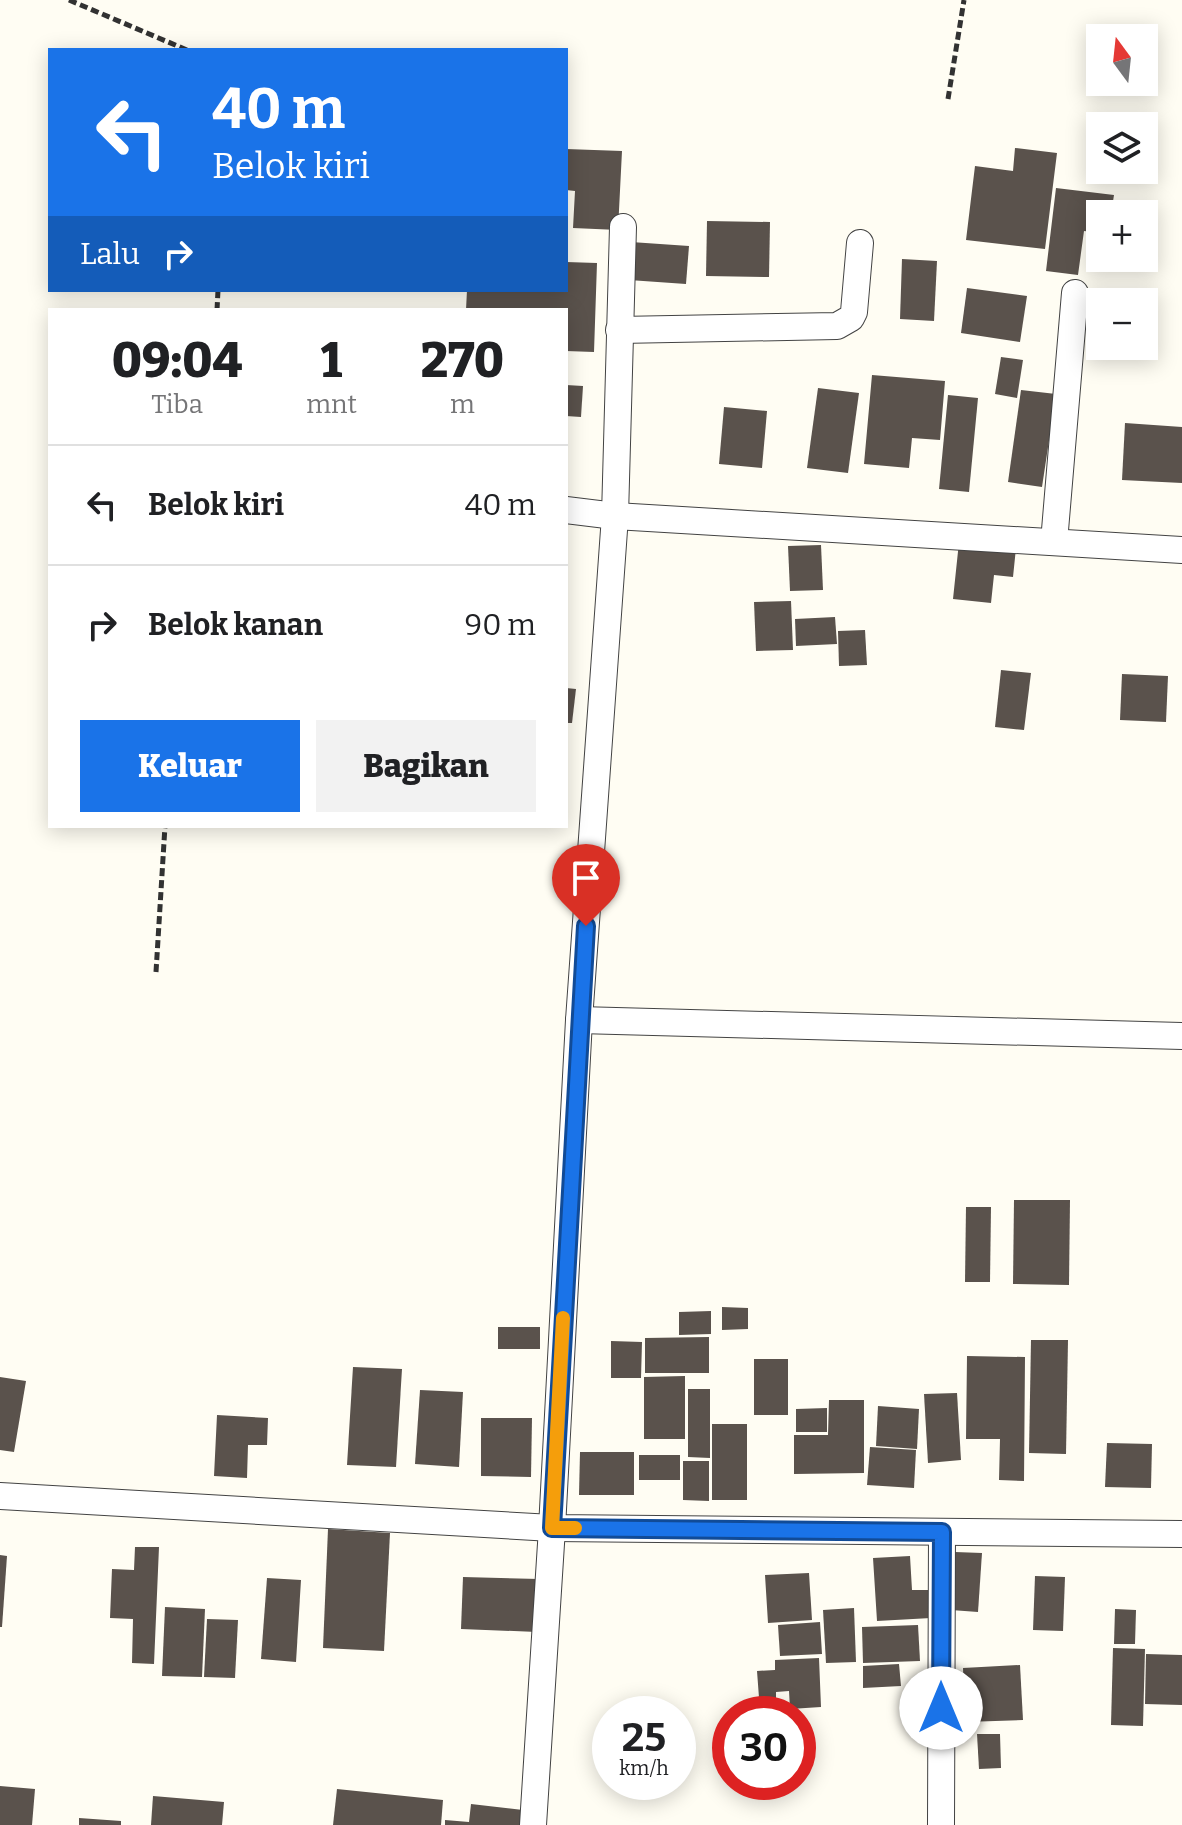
<!DOCTYPE html>
<html lang="id">
<meta charset="utf-8">
<style>
:root{--surface:#fff;--page:#f2f2f2;--text:#202124;--muted:#757577;--line:#e0e0e0;--accent:#1a73e8}
body{margin:0;font-family:Bitter,serif;background:var(--page);color:var(--text);height:100vh;display:flex;flex-direction:column;font-size:30px;white-space:nowrap}
*{box-sizing:border-box;margin:0}
p{font-size:26px;color:var(--muted)}
.icon{flex:none;width:44px;height:44px;fill:none;stroke:currentColor;stroke-width:2;stroke-linecap:round;stroke-linejoin:round}
.map{position:relative;flex:1;overflow:hidden}
.details{position:absolute;left:48px;top:308px;width:520px;height:520px;display:flex;flex-direction:column;background:var(--surface);border-radius:0px;box-shadow:0 4px 20px #0003}
.details>*{flex:none}
.banner{position:absolute;left:48px;top:48px;width:520px;height:244px;border-radius:0px;box-shadow:0 4px 20px #0003;background:#1a73e8;color:#fff;overflow:hidden}
.needle{width:52px;rotate:345deg}
.controls{position:absolute;left:1086px;top:24px;display:grid;gap:16px}
.controls a{display:grid;place-items:center;width:72px;height:72px;border-radius:0px;background:var(--surface);box-shadow:0 4px 20px #0003;font-size:40px}
.speed{position:absolute;left:592px;top:1696px;display:flex;gap:16px;font-size:40px;font-weight:700;text-align:center}
.speed>*{display:grid;place-content:center;width:104px;height:104px;border-radius:50%;background:var(--surface);box-shadow:0 4px 20px #0003;line-height:1}
.speed small{font-size:20px;font-weight:400}
.speed .limit{border:12px solid #d22;background:#fff;color:#111}
.pin{position:absolute;display:grid;place-items:center;width:68px;height:68px;color:#fff;margin:-82px -34px;border-radius:50% 50% 50% 0;rotate:-45deg;box-shadow:0 0 8px #0007}
.pin .icon{rotate:45deg}
.me{position:absolute;width:88px;margin:-44px;rotate:0deg;stroke-linejoin:round;filter:drop-shadow(0 0 6px #0008)}
.turn{display:flex;align-items:center;gap:28px;height:168px;padding:0 32px;font-size:36px}
.turn .icon{width:104px;height:104px;stroke-width:2.5}
.turn b{display:block;font-size:56px;line-height:68px}
.then{display:flex;align-items:center;height:76px;padding:0 32px;background:#0003;gap:16px;font-size:30px}
.eta{display:flex;justify-content:space-evenly;align-items:center;height:136px;text-align:center}
.eta b{font-size:48px;font-weight:800;line-height:56px}
.primary-button{display:flex;gap:16px;margin-top:auto;padding:16px 32px}
.primary-button a{flex:1;height:92px;border-radius:0px;background:var(--accent);color:#fff;font-size:32px;font-weight:800;line-height:92px;text-align:center}
.primary-button a+a{background:var(--page);color:var(--text)}
ul{padding:0;list-style:none}
li{display:flex;align-items:center;gap:24px;height:120px;padding:0 32px;border-top:2px solid var(--line)}
li div{flex:1}
li b{display:block;font-size:30px}
li em{font-style:normal}
.map>svg:first-child{display:block}
</style>
<div class="map">
<svg width="1182" height="1825" viewBox="0 0 1182 1825">
<rect width="100%" height="100%" fill="#fffdf3"/>
<g fill="#5a524c">
<polygon points="1015,148 1057,153 1045,249 966,240 975,166 1013,171"/>
<polygon points="566,149 622,151 618,230 573,228 575,191 566,190"/>
<polygon points="1056,188 1114,195 1111,214 1100,214 1100,233 1084,231 1078,275 1046,271"/>
<polygon points="707,221 770,222 769,277 706,276"/>
<polygon points="631,242 689,246 686,284 629,280"/>
<polygon points="902,259 937,261 934,321 900,319"/>
<polygon points="566,262 597,263 594,352 566,351 566,310 466,310 467,290 566,290"/>
<polygon points="967,288 1027,296 1020,342 961,333"/>
<polygon points="1144,303 1154,304 1149,334 1144,333"/>
<polygon points="1001,357 1023,360 1017,398 995,394"/>
<polygon points="872,375 945,381 940,440 912,438 909,468 864,464"/>
<polygon points="566,385 583,386 581,417 566,416"/>
<polygon points="818,388 859,393 848,473 807,468"/>
<polygon points="1021,390 1056,394 1042,487 1008,482"/>
<polygon points="948,395 978,398 969,492 939,489"/>
<polygon points="724,407 767,411 762,468 719,464"/>
<polygon points="1125,423 1182,427 1182,483 1122,480"/>
<polygon points="959,542 1016,548 1013,577 994,575 991,603 953,599"/>
<polygon points="821,545 823,590 790,591 788,546"/>
<polygon points="791,601 793,650 756,651 754,602"/>
<polygon points="835,617 837,644 796,646 795,619"/>
<polygon points="865,630 867,665 839,666 838,631"/>
<polygon points="1001,670 1031,673 1024,730 995,727"/>
<polygon points="1122,674 1168,676 1166,722 1120,720"/>
<polygon points="566,688 576,689 572,723 566,723"/>
<polygon points="1014,1200 1070,1200 1069,1285 1013,1284"/>
<polygon points="966,1207 991,1207 990,1282 965,1282"/>
<polygon points="722,1307 748,1308 748,1329 722,1330"/>
<polygon points="711,1311 711,1334 679,1335 679,1312"/>
<rect x="498" y="1327" width="42" height="22"/>
<polygon points="709,1337 709,1373 645,1373 645,1338"/>
<polygon points="1031,1340 1068,1340 1066,1454 1029,1453"/>
<polygon points="611,1341 642,1342 641,1378 611,1378"/>
<polygon points="967,1356 1025,1357 1024,1481 999,1480 1000,1439 966,1439"/>
<rect x="754" y="1359" width="34" height="56"/>
<polygon points="353,1367 402,1369 396,1467 347,1465"/>
<polygon points="685,1376 685,1439 644,1439 644,1377"/>
<polygon points="0,1377 26,1381 14,1452 0,1450"/>
<polygon points="688,1389 710,1389 710,1458 688,1457"/>
<polygon points="420,1390 463,1392 459,1467 415,1464"/>
<polygon points="957,1393 961,1460 928,1463 924,1394"/>
<polygon points="829,1400 864,1400 864,1473 794,1474 794,1435 828,1435"/>
<polygon points="878,1406 919,1409 917,1449 876,1446"/>
<polygon points="827,1408 827,1432 796,1432 796,1409"/>
<polygon points="217,1415 268,1418 267,1445 248,1445 247,1478 214,1476"/>
<polygon points="481,1418 532,1418 531,1477 481,1476"/>
<rect x="712" y="1424" width="35" height="76"/>
<polygon points="1107,1443 1152,1444 1151,1488 1105,1487"/>
<polygon points="870,1447 916,1450 914,1488 867,1485"/>
<polygon points="580,1452 634,1452 634,1495 579,1495"/>
<rect x="639" y="1455" width="41" height="25"/>
<polygon points="683,1461 709,1461 709,1501 683,1500"/>
<polygon points="328,1529 390,1533 384,1651 323,1648"/>
<polygon points="135,1547 159,1547 154,1664 132,1663 133,1619 110,1618 112,1569 134,1570"/>
<polygon points="955,1552 982,1553 978,1612 951,1610"/>
<polygon points="0,1555 7,1556 2,1627 0,1627"/>
<polygon points="910,1556 912,1590 930,1590 931,1618 877,1621 873,1558"/>
<polygon points="809,1573 812,1620 768,1623 765,1575"/>
<polygon points="1035,1576 1065,1577 1063,1631 1033,1630"/>
<polygon points="463,1577 539,1579 537,1632 461,1629"/>
<polygon points="267,1578 301,1580 296,1662 261,1659"/>
<polygon points="165,1607 205,1609 202,1677 162,1676"/>
<polygon points="854,1608 856,1662 826,1663 823,1610"/>
<polygon points="1115,1609 1136,1610 1135,1644 1114,1644"/>
<polygon points="207,1619 238,1620 235,1678 204,1677"/>
<polygon points="820,1622 822,1654 780,1656 778,1625"/>
<polygon points="918,1625 920,1661 863,1663 862,1627"/>
<polygon points="1113,1648 1145,1649 1143,1726 1111,1725"/>
<polygon points="1146,1654 1182,1655 1182,1705 1145,1704"/>
<polygon points="819,1658 821,1707 790,1709 789,1691 776,1692 776,1710 760,1711 757,1671 775,1670 775,1660"/>
<polygon points="899,1664 901,1686 863,1688 863,1666"/>
<polygon points="1020,1665 1023,1720 965,1722 963,1668"/>
<polygon points="977,1734 1000,1734 1001,1768 979,1769"/>
<polygon points="0,1786 35,1789 32,1825 0,1825"/>
<polygon points="337,1789 443,1800 441,1825 333,1825"/>
<polygon points="153,1796 224,1802 222,1825 151,1825"/>
<polygon points="471,1804 523,1810 521,1825 445,1825 445,1820 469,1822"/>
<polygon points="79,1818 121,1821 121,1825 79,1825"/>
</g>
<g fill="none" stroke-linecap="round" stroke-linejoin="round">
<g stroke="#434343" stroke-width="28">
<g id="minor">
<polyline points="619,330 837,326 851,318 854,312 860,243"/>
<polyline points="566,510 615,516 1182,550"/>
<polyline points="1054,542 1075,293"/>
<polyline points="579,1020 1182,1036"/>
<polyline points="0,1496 552,1528 1182,1534"/>
<polyline points="533,1825 552,1528 579,1020 615,516 623,227"/>
<polyline points="941,1825 942,1532"/>
</g>
</g>
<g stroke="#323232" stroke-width="5" stroke-dasharray="8 4" stroke-linecap="butt">
<polyline points="69,0 187,50"/>
<polyline points="948,99 964,0"/>
<polyline points="217,310 218,290"/>
<polyline points="156,972 165,826"/>
</g>
<use href="#minor" stroke="#fff" stroke-width="26"/>
</g>
<g fill="none" stroke-linecap="round" stroke-linejoin="round">
<g stroke="#114b97" stroke-width="20">
<polyline id="route" points="586,926 552,1528 942,1532 941,1708"/>
</g>
<use href="#route" stroke="#1a73e8" stroke-width="14"/>
<polyline stroke="#f59e0b" stroke-width="14" points="563,1318 552,1528 575,1528"/>
</g>
</svg>
<div class="controls">
<a><svg class="needle" viewBox="-14 -14 28 28"><path d="M0-13l5 13h-10z" fill="#e53935"/><path d="M0 13l5-13h-10z" fill="#757577"/></svg></a>
<a><svg class="icon" aria-label="layers" viewBox="0 0 24 24"><path d="M12 4l9 5-9 5-9-5zM3 14l9 5 9-5"/></svg></a>
<a>+</a>
<a>−</a>
</div>
<div class="speed"><div>25<small>km/h</small></div><div class="limit">30</div></div>
<div class="pin" style="left:586px;top:926px;background:#d93025"><svg class="icon" aria-label="arrive" viewBox="0 0 24 24"><path d="M6 21V4h12l-3 4 3 4H6"/></svg></div>
<svg class="me" style="left:941px;top:1708px" viewBox="-20 -20 40 40"><circle r="19" fill="#fff"/><path d="M0-13L10 11 0 6-10 11z" fill="#1a73e8"/></svg>
<div class="banner">
<div class="turn"><svg class="icon" aria-label="left" viewBox="0 0 24 24"><path d="M17 20v-9H6M10 6l-5 5 5 5"/></svg><div><b>40 m</b>Belok kiri</div></div>
<div class="then">Lalu<svg class="icon" aria-label="right" viewBox="0 0 24 24"><path d="M7 20v-9h11M14 6l5 5-5 5"/></svg></div>
</div>
<section class="details">
<div class="eta">
<div><b>09:04</b><p>Tiba</p></div>
<div><b>1</b><p>mnt</p></div>
<div><b>270</b><p>m</p></div>
</div>
<ul>
<li><svg class="icon" aria-label="left" viewBox="0 0 24 24"><path d="M17 20v-9H6M10 6l-5 5 5 5"/></svg><div><b>Belok kiri</b></div><em>40 m</em></li>
<li><svg class="icon" aria-label="right" viewBox="0 0 24 24"><path d="M7 20v-9h11M14 6l5 5-5 5"/></svg><div><b>Belok kanan</b></div><em>90 m</em></li>
</ul>
<div class="primary-button"><a>Keluar</a><a>Bagikan</a></div>
</section>
</div>
